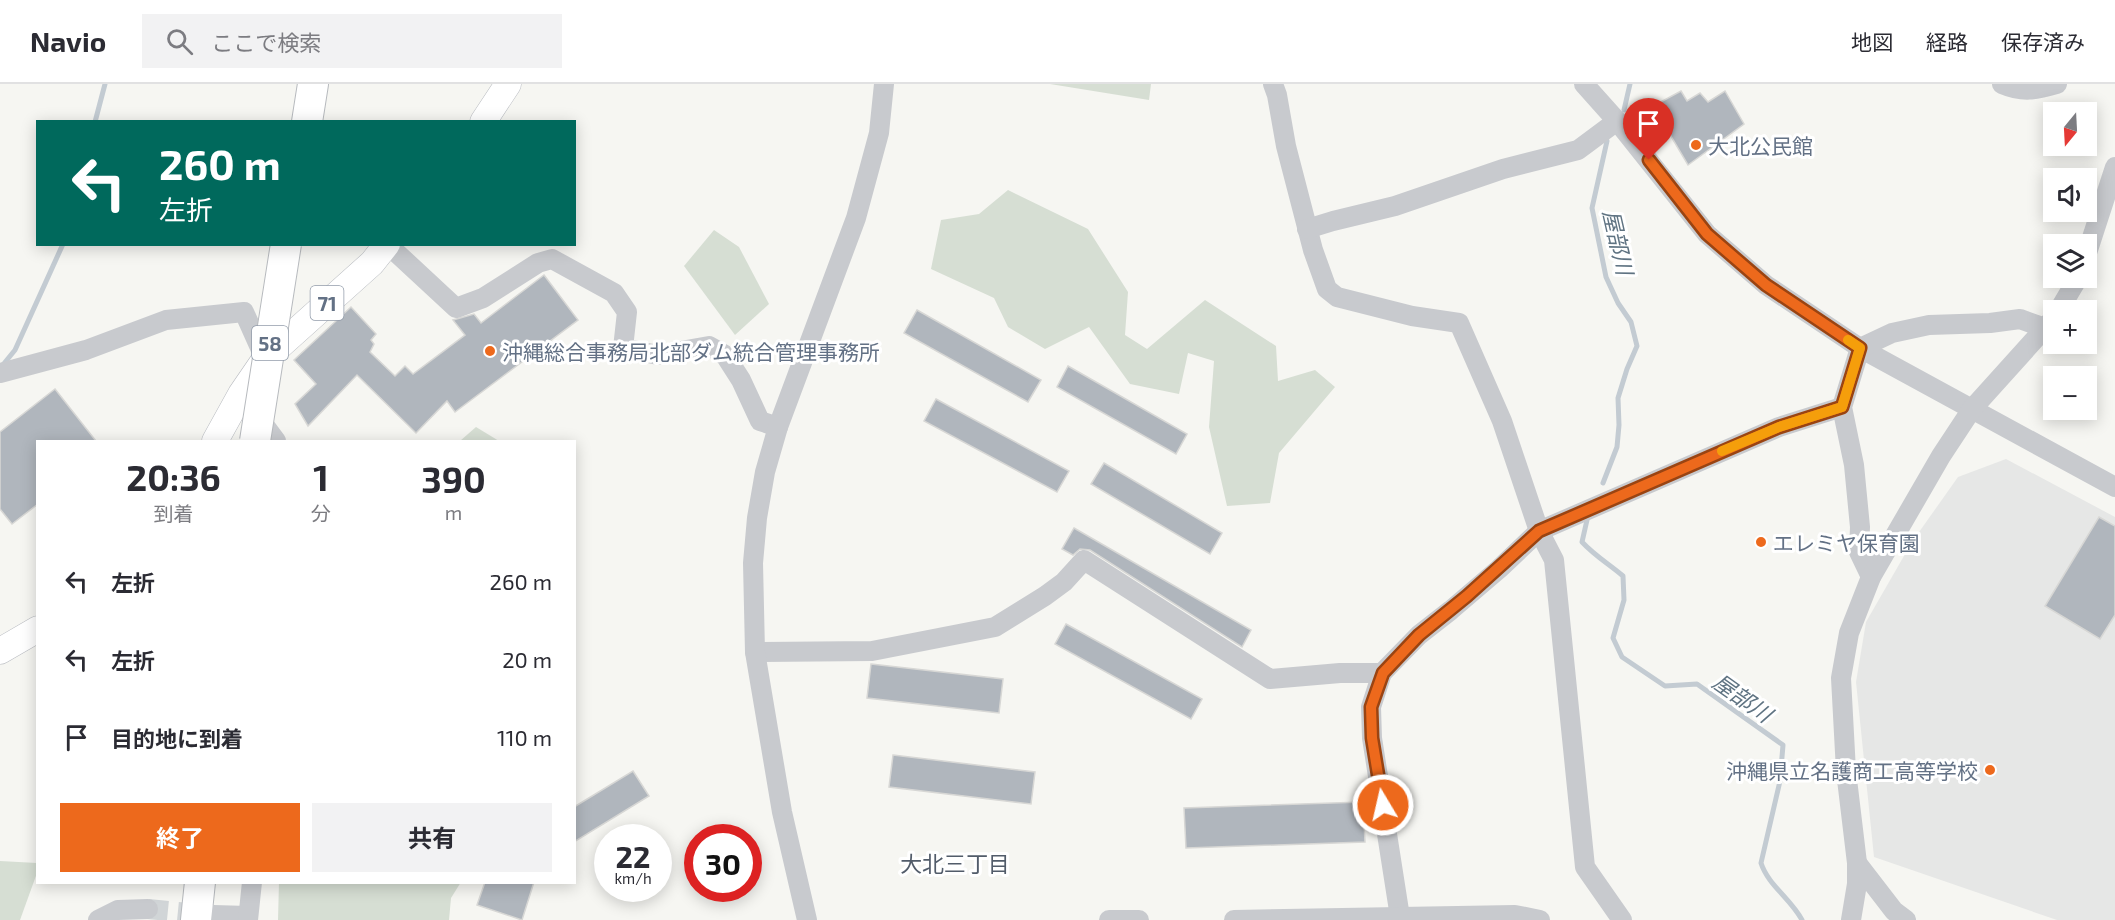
<!DOCTYPE html>
<html lang="ja">
<meta charset="utf-8">
<style>
:root{--surface:#fff;--page:#f2f2f3;--text:#2b2b33;--muted:#7c7c81;--line:#e1e1e2;--accent:#ed691c}
body{margin:0;font-family:"Exo 2","Noto Sans JP",sans-serif;background:var(--page);color:var(--text);height:100vh;display:flex;flex-direction:column;font-size:22px;white-space:nowrap}
*{box-sizing:border-box;margin:0}
p{font-size:20px;color:var(--muted)}
.icon{flex:none;width:33px;height:33px;fill:none;stroke:currentColor;stroke-width:2;stroke-linecap:round;stroke-linejoin:round}
.map{position:relative;flex:1;overflow:hidden}
.panel{position:absolute;left:36px;top:356px;width:540px;height:444px;display:flex;flex-direction:column;background:var(--surface);border-radius:0px;box-shadow:0 3px 15px #0003}
.panel>*{flex:none}
.banner{position:absolute;left:36px;top:36px;width:540px;height:126px;border-radius:0px;box-shadow:0 3px 15px #0003;background:#00695c;color:#fff;overflow:hidden}
.needle{width:39px;rotate:198deg}
.tools{position:absolute;left:2043px;top:18px;display:grid;gap:12px}
.tools a{display:grid;place-items:center;width:54px;height:54px;border-radius:0px;background:var(--surface);box-shadow:0 3px 15px #0003;font-size:30px}
.speed{position:absolute;left:594px;top:740px;display:flex;gap:12px;font-size:30px;font-weight:700;text-align:center}
.speed>*{display:grid;place-content:center;width:78px;height:78px;border-radius:50%;background:var(--surface);box-shadow:0 3px 15px #0003;line-height:1}
.speed small{font-size:15px;font-weight:400}
.speed .limit{border:9px solid #d22;background:#fff;color:#111}
.pin{position:absolute;display:grid;place-items:center;width:51px;height:51px;color:#fff;margin:-62px -26px;border-radius:50% 50% 50% 0;rotate:-45deg;box-shadow:0 0 6px #0007}
.pin .icon{rotate:45deg}
.me{position:absolute;width:66px;margin:-33px;rotate:351deg;stroke-linejoin:round;filter:drop-shadow(0 0 4px #0008)}
.turn{display:flex;align-items:center;gap:21px;height:126px;padding:0 24px;font-size:27px}
.turn .icon{width:78px;height:78px;stroke-width:2.5}
.turn b{display:block;font-size:42px;line-height:51px}
.eta{display:flex;justify-content:space-evenly;align-items:center;height:102px;text-align:center}
.eta b{font-size:36px;font-weight:700;line-height:42px}
.cta{display:flex;gap:12px;margin-top:auto;padding:12px 24px}
.cta a{flex:1;height:69px;border-radius:0px;background:var(--accent);color:#fff;font-size:24px;font-weight:700;line-height:69px;text-align:center}
.cta a+a{background:var(--page);color:var(--text)}
ul{padding:0;list-style:none}
li{display:flex;align-items:center;gap:18px;height:78px;padding:0 24px}
li div{flex:1}
li b{display:block;font-size:22px}
li em{font-style:normal}
header{display:flex;align-items:center;gap:36px;box-sizing:border-box;height:84px;padding:0 30px;background:var(--surface);border-bottom:2px solid var(--line)}
header strong{font-size:28px}
nav{display:flex;gap:33px;margin-inline-start:auto;font-size:21px}
.search{width:420px;height:54px;background:var(--page);display:flex;align-items:center;gap:15px;box-sizing:border-box;padding:0 21px;border-radius:0px;color:var(--muted);font-size:22px}
.map>svg:first-child{display:block}
</style>
<header>
<strong>Navio</strong>
<div class="search"><svg class="icon" aria-label="search" viewBox="0 0 24 24"><circle cx="10" cy="10" r="6"/><path d="M15 15l6 6"/></svg>ここで検索</div>
<nav><a>地図</a><a>経路</a><a>保存済み</a></nav>
</header>
<div class="map">
<svg width="2115" height="836" viewBox="0 0 2115 836">
<rect width="100%" height="100%" fill="#f6f6f2"/>
<polygon fill="#e6e7e6" points="2006,375 2115,433 2115,836 2057,836 1874,773 1856,598 1866,538 1912,458 1958,393"/>
<g fill="#d6ded3">
<polygon points="1050,0 1151,0 1149,16"/>
<polygon points="1008,106 1088,145 1128,208 1125,251 1147,265 1205,216 1276,262 1278,297 1315,286 1335,303 1279,369 1270,419 1227,422 1209,343 1214,277 1188,269 1179,310 1130,300 1089,243 1045,265 1008,243 994,214 931,185 941,136 979,130"/>
<polygon points="714,146 739,163 769,220 735,251 684,182"/>
<polygon points="476,343 499,357 460,357"/>
<polygon points="0,777 37,779 37,789 20,836 0,836"/>
<polygon points="279,798 461,798 451,814 449,836 278,836"/>
</g>
<g fill="none" stroke-linecap="round" stroke-linejoin="round">
<g stroke="#c3cbd2" stroke-width="5">
<polyline points="1624,26 1630,0"/>
<polyline points="95,38 105,0"/>
<polyline points="2,282 15,266 63,160"/>
<polyline points="1603,399 1617,363 1619,341 1618,314 1627,285 1637,262 1631,238 1618,219 1606,193 1592,124 1607,57"/>
<path d="M1587 436 1582 458C1595 472 1609 480 1623 492L1624 516 1613 554 1622 573 1665 602 1697 600 1783 661 1780 697 1761 779C1768 801 1791 815 1802 836"/>
</g>
</g>
<g fill="#b0b6bd" stroke="#d7d7d5" stroke-width="1.5">
<polygon points="1681,7 1687,17 1700,9 1708,18 1725,7 1744,40 1688,81 1653,22"/>
<polygon points="544,191 578,236 455,328 447,317 416,349 357,291 308,342 295,320 316,300 294,276 351,223 376,250 371,256 374,260 370,268 395,292 405,282 413,290 465,251 453,236 474,230 481,239"/>
<polygon points="917,226 1041,296 1028,318 904,249"/>
<polygon points="1068,282 1187,350 1176,370 1057,303"/>
<polygon points="55,305 96,357 38,357 38,420 12,440 0,425 0,348"/>
<polygon points="936,315 1069,387 1057,408 924,337"/>
<polygon points="1104,379 1222,449 1210,470 1091,400"/>
<polygon points="2099,433 2115,442 2115,531 2100,555 2045,522"/>
<polygon points="1074,444 1251,546 1242,563 1090,466 1080,465 1073,471 1062,465"/>
<polygon points="1066,540 1202,615 1191,635 1055,560"/>
<polygon points="871,580 1003,595 999,629 867,614"/>
<polygon points="893,671 1035,688 1031,720 889,703"/>
<polygon points="633,687 649,712 574,758 574,723"/>
<polygon points="1363,718 1365,758 1186,764 1184,724"/>
<polygon points="485,798 534,798 522,836 477,821"/>
</g>
<g fill="none" stroke-linecap="round" stroke-linejoin="round">
<polyline stroke="#d1d5d7" stroke-width="20" stroke-dasharray="20 10" stroke-linecap="butt" points="148,825 208,831"/>
<g stroke="#b8bbc0" stroke-width="27">
<g id="major">
<polyline points="483,38 508,0"/>
<polyline points="215,357 241,310 265,275 372,179 387,160"/>
<polyline points="0,567 38,545"/>
</g>
</g>
<g stroke="#b7babe" stroke-width="32">
<g id="highway">
<polyline points="307,38 313,0"/>
<polyline points="196,836 200,798"/>
</g>
</g>
<g stroke="#c8cace" stroke-width="20">
<polyline points="1273,0 1277,11 1286,62 1313,166 1327,205 1337,213 1412,232 1459,239 1502,337 1539,447 1554,476 1585,783 1622,836"/>
<polyline points="1584,0 1617,37 1707,150 1766,201 1860,264 2115,403"/>
<path d="M2002 0C2023 9 2036 6 2057 0"/>
<polyline points="1307,145 1333,137 1395,122 1503,85 1578,66 1617,37"/>
<polyline points="387,160 456,224 483,214 538,179 552,175 614,209 627,228 623,264 658,271 709,262 725,271 741,296 760,337 778,343"/>
<polyline points="2086,172 2115,83"/>
<polyline points="2059,226 2078,194"/>
<polyline points="0,289 86,266 166,236 244,228 265,275"/>
<polyline points="256,330 276,357"/>
<polyline points="1871,493 1859,468 1860,443 1854,381 1842,323 1860,264 1892,249 1929,241 1990,239 2020,235 2045,244"/>
<polyline points="755,568 872,567 995,543 1045,512 1064,498 1084,476 1270,595 1340,589 1382,589"/>
<polyline points="1857,779 1894,827 1906,836"/>
<polyline points="213,831 248,832"/>
<polyline points="1400,833 1372,654 1371,623 1382,589 1419,551 1451,526 1499,485 1539,447 1779,343 1842,323"/>
<polyline points="98,836 118,826 148,825"/>
<polyline points="248,836 252,798"/>
<polyline points="807,836 782,728 755,568 753,479 757,434 765,388 778,343 856,134 879,49 884,0"/>
<polyline points="1109,836 1139,836"/>
<polyline points="1234,836 1515,831 1540,836"/>
<polyline points="1851,836 1857,800 1857,779 1846,687 1841,594 1849,549 1871,493 1941,372 1972,325 2054,234"/>
</g>
<use href="#major" stroke="#fff" stroke-width="26"/>
<use href="#highway" stroke="#fff" stroke-width="30"/>
<g stroke="#b7babe" stroke-width="32" stroke-linecap="butt">
<polyline id="highway-bridge" points="255,357 286,160"/>
</g>
<use href="#highway-bridge" stroke="#fff" stroke-width="30"/>
</g>
<g fill="none" stroke-linecap="round" stroke-linejoin="round">
<g stroke="#9a4412" stroke-width="15">
<polyline id="route" points="1383,721 1372,654 1371,623 1383,589 1419,551 1467,512 1539,447 1779,343 1842,323 1860,264 1766,201 1707,150 1649,76"/>
</g>
<use href="#route" stroke="#ed691c" stroke-width="10"/>
<polyline stroke="#f59e0b" stroke-width="10" points="1722,367 1779,343 1842,323 1860,264 1848,256"/>
</g>
<g fill="#ed691c" stroke="#fff" stroke-width="2">
<circle cx="1696" cy="61" r="6"/>
<circle cx="490" cy="267" r="6"/>
<circle cx="1761" cy="458" r="6"/>
<circle cx="1990" cy="686" r="6"/>
</g>
<g text-anchor="middle" dominant-baseline="central" stroke-width="6" stroke-linejoin="round" paint-order="stroke">
<g fill="#fff" stroke="#929caa" stroke-width="1.5">
<rect x="310.5" y="202" width="33" height="34" rx="4.5"/>
<rect x="252" y="242" width="36" height="34" rx="4.5"/>
</g>
<g font-size="20" font-weight="bold" fill="#637185">
<text x="327" y="219">71</text>
<text x="270" y="259">58</text>
</g>
<g font-size="21" fill="#637185" stroke="#fff" text-anchor="start">
<text x="1708" y="61">大北公民館</text>
<text x="502" y="267">沖縄総合事務局北部ダム統合管理事務所</text>
<text x="1773" y="458">エレミヤ保育園</text>
<text x="1978" y="686" text-anchor="end">沖縄県立名護商工高等学校</text>
</g>
<g font-size="22" font-style="italic" fill="#5f7382" stroke="#fff">
<text transform="translate(1619 158) rotate(77)">屋部川</text>
<text transform="translate(1743 613) rotate(35)">屋部川</text>
</g>
<g font-size="22" fill="#525c6a" stroke="#fff">
<text x="955" y="779">大北三丁目</text>
</g>
</g>
</svg>
<div class="tools">
<a><svg class="needle" viewBox="-14 -14 28 28"><path d="M0-13l5 13h-10z" fill="#e53935"/><path d="M0 13l5-13h-10z" fill="#7c7c81"/></svg></a>
<a><svg class="icon" aria-label="sound" viewBox="0 0 24 24"><path d="M4 9h4l5-4v14l-5-4H4zM17 9q2 3 0 6"/></svg></a>
<a><svg class="icon" aria-label="layers" viewBox="0 0 24 24"><path d="M12 4l9 5-9 5-9-5zM3 14l9 5 9-5"/></svg></a>
<a>+</a>
<a>−</a>
</div>
<div class="speed"><div>22<small>km/h</small></div><div class="limit">30</div></div>
<div class="pin" style="left:1649px;top:76px;background:#d93025"><svg class="icon" aria-label="arrive" viewBox="0 0 24 24"><path d="M6 21V4h12l-3 4 3 4H6"/></svg></div>
<svg class="me" style="left:1383px;top:721px" viewBox="-20 -20 40 40"><circle r="17" fill="#ed691c" stroke="#fff" stroke-width="3"/><path d="M0-11L8 9 0 5-8 9z" fill="#fff"/></svg>
<div class="banner">
<div class="turn"><svg class="icon" aria-label="left" viewBox="0 0 24 24"><path d="M17 20v-9H6M10 6l-5 5 5 5"/></svg><div><b>260 m</b>左折</div></div>
</div>
<section class="panel">
<div class="eta">
<div><b>20:36</b><p>到着</p></div>
<div><b>1</b><p>分</p></div>
<div><b>390</b><p>m</p></div>
</div>
<ul>
<li><svg class="icon" aria-label="left" viewBox="0 0 24 24"><path d="M17 20v-9H6M10 6l-5 5 5 5"/></svg><div><b>左折</b></div><em>260 m</em></li>
<li><svg class="icon" aria-label="left" viewBox="0 0 24 24"><path d="M17 20v-9H6M10 6l-5 5 5 5"/></svg><div><b>左折</b></div><em>20 m</em></li>
<li><svg class="icon" aria-label="arrive" viewBox="0 0 24 24"><path d="M6 21V4h12l-3 4 3 4H6"/></svg><div><b>目的地に到着</b></div><em>110 m</em></li>
</ul>
<div class="cta"><a>終了</a><a>共有</a></div>
</section>
</div>
